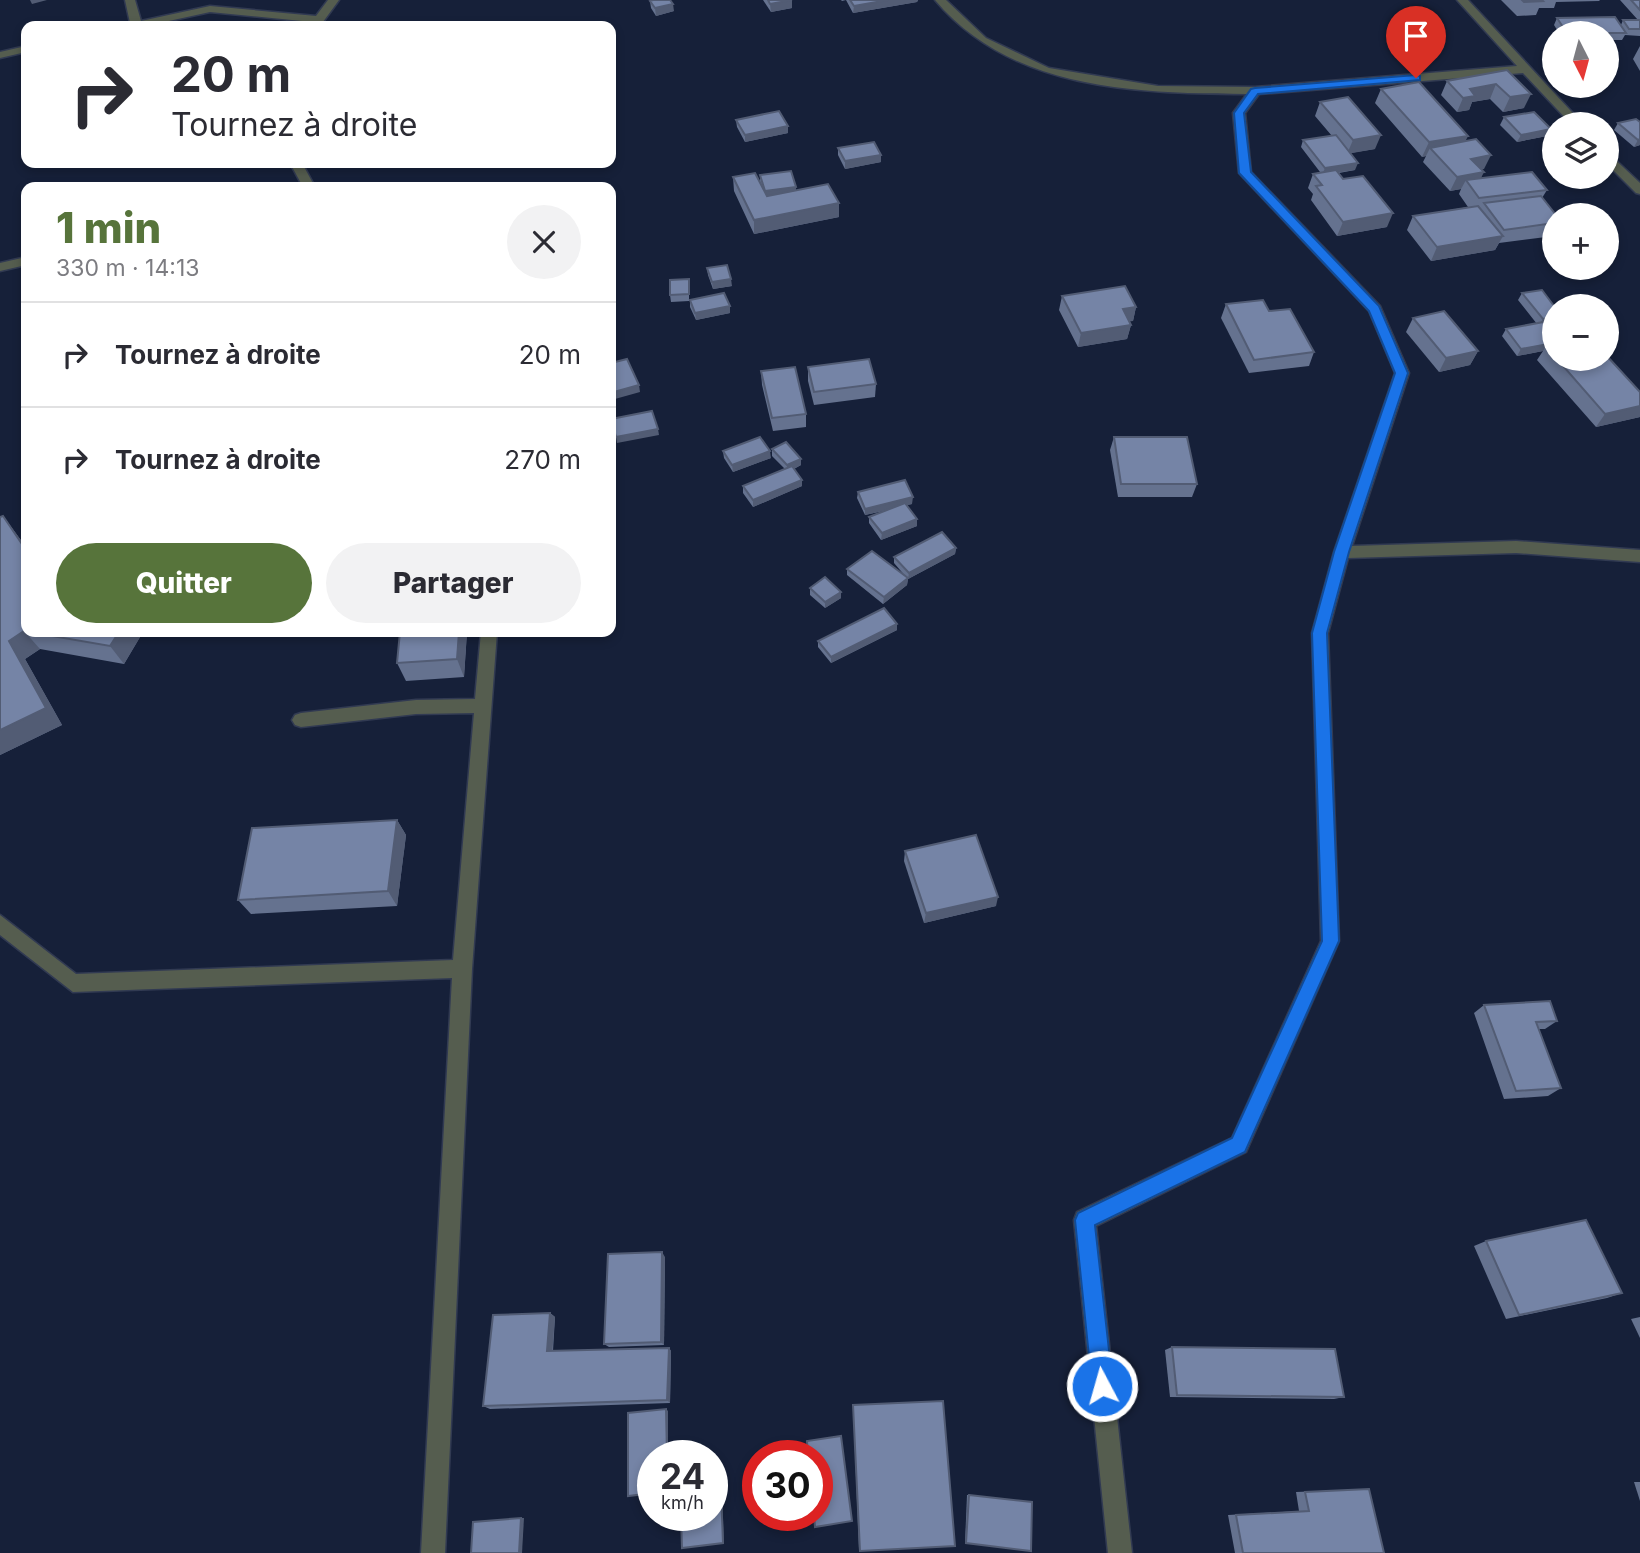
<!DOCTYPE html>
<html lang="fr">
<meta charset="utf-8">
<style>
:root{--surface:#fff;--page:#f2f2f3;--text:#2b2b33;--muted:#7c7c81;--line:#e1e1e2;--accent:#57743b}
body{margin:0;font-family:Inter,sans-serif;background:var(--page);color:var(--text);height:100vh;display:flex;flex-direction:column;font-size:26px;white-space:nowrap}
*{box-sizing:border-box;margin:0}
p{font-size:23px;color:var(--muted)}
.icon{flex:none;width:38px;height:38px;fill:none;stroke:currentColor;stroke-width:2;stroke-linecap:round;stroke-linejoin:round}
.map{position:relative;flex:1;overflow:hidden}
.side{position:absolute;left:21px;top:182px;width:595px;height:455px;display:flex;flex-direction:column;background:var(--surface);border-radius:14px;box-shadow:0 4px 10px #0003}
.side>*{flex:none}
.top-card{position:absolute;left:21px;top:21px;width:595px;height:147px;border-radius:14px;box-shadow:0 4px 10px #0003;background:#fff;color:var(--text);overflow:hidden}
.needle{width:46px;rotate:174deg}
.controls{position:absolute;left:1542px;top:21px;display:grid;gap:14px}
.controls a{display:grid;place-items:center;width:77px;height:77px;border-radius:50%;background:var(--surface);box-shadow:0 4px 10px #0003;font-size:35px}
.speed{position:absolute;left:637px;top:1440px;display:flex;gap:14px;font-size:35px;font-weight:700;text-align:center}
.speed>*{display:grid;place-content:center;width:91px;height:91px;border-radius:50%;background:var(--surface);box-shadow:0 4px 10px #0003;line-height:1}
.speed small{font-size:18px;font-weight:400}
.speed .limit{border:10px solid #d22;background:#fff;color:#111}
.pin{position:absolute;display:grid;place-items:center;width:60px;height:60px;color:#fff;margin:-72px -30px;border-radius:50% 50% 50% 0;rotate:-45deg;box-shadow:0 0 7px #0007}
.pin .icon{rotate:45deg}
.me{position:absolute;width:77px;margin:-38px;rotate:354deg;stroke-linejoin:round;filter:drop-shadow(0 0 5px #0008)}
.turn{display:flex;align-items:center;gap:24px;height:147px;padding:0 35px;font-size:32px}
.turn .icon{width:91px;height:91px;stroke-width:2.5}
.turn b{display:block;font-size:49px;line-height:60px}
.round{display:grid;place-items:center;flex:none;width:74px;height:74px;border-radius:37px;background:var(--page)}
.head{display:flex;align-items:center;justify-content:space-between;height:119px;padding:0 35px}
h1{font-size:42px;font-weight:800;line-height:52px;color:var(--accent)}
.cta{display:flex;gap:14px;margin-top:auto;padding:14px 35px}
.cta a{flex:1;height:80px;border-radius:42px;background:var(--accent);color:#fff;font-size:28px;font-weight:800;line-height:80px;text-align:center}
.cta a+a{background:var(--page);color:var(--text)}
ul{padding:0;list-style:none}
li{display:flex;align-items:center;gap:21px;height:105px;padding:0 35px;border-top:2px solid var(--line)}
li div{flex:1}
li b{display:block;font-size:26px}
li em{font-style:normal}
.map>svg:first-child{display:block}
</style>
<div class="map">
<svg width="1640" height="1553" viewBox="0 0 1640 1553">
<rect width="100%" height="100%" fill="#162039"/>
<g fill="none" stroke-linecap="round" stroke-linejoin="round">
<g stroke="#313a52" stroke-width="3">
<g id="minor">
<polygon points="125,0 135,0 141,21 210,6 316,16 328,0 339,0 320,26 309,26 312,22 210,12 146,26 127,26 130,23"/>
<path d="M935 0H946L986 38 1049 68 1158 86 1255 87 1517 66 1457 0H1468L1583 124H1571L1523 73 1259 94 1245 113 1251 172 1380 306 1409 373 1352 546 1516 541 1640 550V562L1516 553 1348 558 1328 633 1339 941 1246 1152 1096 1226 1132 1553H1108L1074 1220 1077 1212 1232 1138 1321 941 1312 633 1334 552 1395 373 1369 311 1239 173 1233 113 1247 94C1136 93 1012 91 935 0Z"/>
<polygon points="26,46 26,52 0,58 0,52"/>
<polygon points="1606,151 1640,183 1640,194 1636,193 1606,163"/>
<polygon points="290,163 302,163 315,187 303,187"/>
<polygon points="26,257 26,265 0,271 0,263"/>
<polygon points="481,632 497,632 472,969 445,1553 421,1553 452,978 73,992 0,935 0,915 76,974 453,960 474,713 416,714 301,727 295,725 292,720 295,715 301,713 416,700 475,699"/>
</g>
</g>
<use href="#minor" fill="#555d4f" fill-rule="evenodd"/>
</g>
<g fill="#65728f">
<polygon points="763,0 792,0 792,8 771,12"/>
<polygon points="841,0 918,0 917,2 853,13 846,0 842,1"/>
<polygon points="1501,0 1600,0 1599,1 1556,2 1554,8 1539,8 1536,15 1517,16"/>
<polygon points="1620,0 1640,0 1640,36 1625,35 1622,40 1606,40 1606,33 1559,33 1554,25 1557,18 1621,25 1623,20 1638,20"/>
<polygon points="650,1 674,11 656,16 651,8"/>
<polygon points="1640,46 1640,71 1633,59"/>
<polygon points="1507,70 1524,108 1503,112 1490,99 1472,102 1469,110 1457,112 1441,95 1447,81"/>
<polygon points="1381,89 1465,141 1484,169 1482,169 1481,178 1547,190 1542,198 1554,215 1554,236 1499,243 1495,250 1431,261 1407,230 1413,216 1468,207 1459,194 1461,189 1450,191 1423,162 1426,156 1422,157 1375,103"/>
<polygon points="1320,102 1375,149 1350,153 1355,170 1339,173 1387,227 1337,236 1311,200 1313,194 1308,188 1313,174 1320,172 1301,147 1303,140 1332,136 1315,116"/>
<polygon points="1504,117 1551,129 1547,136 1517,142 1500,125"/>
<polygon points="1636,119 1640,145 1634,147 1614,130 1618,123"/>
<polygon points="736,120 788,126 788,133 745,142 737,127"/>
<polygon points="838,148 881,162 845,169 838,155"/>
<polygon points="760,175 796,190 839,203 839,217 754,234 734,191 733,177 760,182"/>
<polygon points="707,268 732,286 713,289 708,275"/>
<polygon points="689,279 689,301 671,302 670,295"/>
<polygon points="1522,293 1554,306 1554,359 1606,359 1640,392 1640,417 1596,427 1537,360 1543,351 1517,356 1502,336 1506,329 1537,324 1518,300"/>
<polygon points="1062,296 1136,307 1133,321 1129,321 1131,325 1127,339 1078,347 1059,310"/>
<polygon points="690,300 730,313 696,320 690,307"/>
<polygon points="1226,304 1269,311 1314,352 1309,366 1249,373 1221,318"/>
<polygon points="1413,318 1478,351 1470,365 1439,372 1406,332"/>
<polygon points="808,367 876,384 875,397 814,405 808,381"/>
<polygon points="761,371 806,414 806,427 773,431 762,385"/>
<polygon points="1114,437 1197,484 1192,497 1118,497 1110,450"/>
<polygon points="772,449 801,465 794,469 802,486 753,507 743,493 743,486 785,469 772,456"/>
<polygon points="723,451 771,458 733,472 724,458"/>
<polygon points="858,492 912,504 907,505 917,526 881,540 869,523 869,517 888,510 865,515 857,498"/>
<polygon points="3,516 26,547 26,632 143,632 124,664 40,649 25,659 62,725 0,755"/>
<polygon points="956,548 955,554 908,579 907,585 883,604 847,575 847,569 906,577 894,563 894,557"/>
<polygon points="810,588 841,598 825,608 810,595"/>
<polygon points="897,624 897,630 831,663 818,647 818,641"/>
<polygon points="400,632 467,632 464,677 406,681 397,663"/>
<polygon points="397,820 406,835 397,906 251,914 238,900"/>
<polygon points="905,851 996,906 924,923 904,861"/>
<polygon points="1484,1005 1557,1021 1545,1029 1538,1029 1561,1088 1548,1096 1504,1099 1474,1013"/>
<polygon points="1486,1241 1622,1293 1607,1298 1506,1319 1474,1246"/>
<polygon points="665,1257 664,1345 609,1347 604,1344"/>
<polygon points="550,1313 555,1317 553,1351 669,1348 671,1351 670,1403 490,1409 483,1406"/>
<polygon points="1640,1317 1640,1338 1631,1319"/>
<polygon points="1172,1347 1344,1397 1334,1399 1170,1397 1165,1350"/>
<polygon points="853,1405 860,1551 859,1550"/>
<polygon points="1634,1482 1640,1482 1640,1501"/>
<polygon points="1369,1489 1384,1553 1235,1553 1228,1515 1299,1511 1296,1492"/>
<polygon points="967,1495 969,1495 1031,1551 965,1543"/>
</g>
<g fill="#525c74">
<polygon points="30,0 47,0 32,4"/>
<polygon points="792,0 792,8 771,12 770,4"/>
<polygon points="888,0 918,0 917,2 853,13 854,6"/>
<polygon points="673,4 674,11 656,16 655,8"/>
<polygon points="1496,84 1490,99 1472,102 1469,110 1457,112 1463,98 1470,89"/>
<polygon points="1531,94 1524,108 1503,112 1510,97"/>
<polygon points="788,126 788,133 745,142 745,135"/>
<polygon points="1551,129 1547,136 1517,142 1521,135"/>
<polygon points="1381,135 1375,149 1347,154 1353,140"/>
<polygon points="1468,136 1461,150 1430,148 1426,156 1422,157 1429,142"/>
<polygon points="1640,139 1640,145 1634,147 1638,140"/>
<polygon points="881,155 881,162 845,169 845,161"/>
<polygon points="1491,155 1484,169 1465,173 1471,159"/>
<polygon points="1358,163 1355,170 1322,175 1325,168"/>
<polygon points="1484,172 1477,186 1466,180 1461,189 1450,191 1457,177"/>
<polygon points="796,187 796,194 766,198 765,191"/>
<polygon points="839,203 839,217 754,234 754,220"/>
<polygon points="1393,213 1387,227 1337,236 1343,222"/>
<polygon points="1503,236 1495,250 1431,261 1437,247"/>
<polygon points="731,279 732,286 713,289 712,282"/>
<polygon points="730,306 730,313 696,320 695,313"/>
<polygon points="1136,307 1133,321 1119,323 1123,309"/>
<polygon points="1554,317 1554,323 1538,326 1543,319"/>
<polygon points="1131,325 1127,339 1078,347 1081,333"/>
<polygon points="1554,343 1554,349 1546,346 1543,351 1517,356 1521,349"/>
<polygon points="1478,351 1470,365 1439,372 1446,358"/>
<polygon points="639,385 640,392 615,399 614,392"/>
<polygon points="1640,406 1640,417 1596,427 1605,414"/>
<polygon points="658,429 659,435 617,443 616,437"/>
<polygon points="770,451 771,458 733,472 732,465"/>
<polygon points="801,459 801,465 787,472 787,465"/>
<polygon points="802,480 802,486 753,507 753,500"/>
<polygon points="913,497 912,504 865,515 865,509"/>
<polygon points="3,516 26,547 26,550"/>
<polygon points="917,519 917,526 881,540 882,533"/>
<polygon points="956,548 955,554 908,579 909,573"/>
<polygon points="908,578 907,585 883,604 884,597"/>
<polygon points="841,592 841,598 825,608 825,602"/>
<polygon points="897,624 897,630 831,663 831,657"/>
<polygon points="24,631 40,649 25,659 62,725 0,755 0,730 9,641"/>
<polygon points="119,632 143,632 124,664 110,646"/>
<polygon points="459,632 467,632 464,677 457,659"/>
<polygon points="397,820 406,835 397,906 388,891"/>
<polygon points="998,897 996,906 924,923 926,913"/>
<polygon points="662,1252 665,1257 664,1345 661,1342"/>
<polygon points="550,1313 555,1317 552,1355 547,1351"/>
<polygon points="669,1348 671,1351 670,1403 667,1400"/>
<polygon points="666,1409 668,1411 668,1456 667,1456"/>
<polygon points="720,1466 721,1467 724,1543 723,1543"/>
<polygon points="521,1518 524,1518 522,1553 519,1553"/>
</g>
<g fill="#7584a6" stroke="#525c74" stroke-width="2">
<polygon points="653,0 670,0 673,4 655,8 650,1"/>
<polygon points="768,0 792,0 770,4"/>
<polygon points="850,0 888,0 854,6"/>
<polygon points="1522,0 1542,0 1543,1 1524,2"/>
<polygon points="1631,0 1640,0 1640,10"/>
<polygon points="1615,17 1626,33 1567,33 1557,18"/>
<polygon points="1623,20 1640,20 1640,29 1629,29"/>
<polygon points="1507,70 1531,94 1510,97 1496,84 1470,89 1475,96 1463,98 1447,81"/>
<polygon points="1419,82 1468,136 1429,142 1381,89"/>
<polygon points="1348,97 1381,135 1353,140 1320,102"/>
<polygon points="779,111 788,126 745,135 736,120"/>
<polygon points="1534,112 1551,129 1521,135 1504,117"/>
<polygon points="1636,119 1640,122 1640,139 1638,140 1618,123"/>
<polygon points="1336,135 1358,163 1325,168 1303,140"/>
<polygon points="1476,139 1491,155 1471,159 1484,172 1457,177 1430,148"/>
<polygon points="874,142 881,155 845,161 838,148"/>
<polygon points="1336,170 1343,179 1363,176 1393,213 1343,222 1316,186 1322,185 1313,174"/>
<polygon points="791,171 796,187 765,191 760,175"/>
<polygon points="1532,172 1547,190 1479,198 1466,180"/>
<polygon points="755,173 767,196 828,184 839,203 754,220 733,177"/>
<polygon points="1541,196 1556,215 1554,215 1554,223 1504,230 1484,203"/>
<polygon points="1478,206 1503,236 1437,247 1413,216"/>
<polygon points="727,265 731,279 712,282 707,268"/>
<polygon points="689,279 689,294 670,295 670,280"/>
<polygon points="1125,286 1136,307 1123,309 1131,325 1081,333 1062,296"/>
<polygon points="1542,290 1554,306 1554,317 1543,319 1522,293"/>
<polygon points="724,293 730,306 695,313 690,300"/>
<polygon points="1263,300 1269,311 1290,309 1314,352 1254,360 1226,304"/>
<polygon points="1444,311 1478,351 1446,358 1413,318"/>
<polygon points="1554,320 1554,343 1521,349 1506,329"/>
<polygon points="1554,344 1554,355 1546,346"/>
<polygon points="1606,355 1640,392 1640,406 1605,414 1557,359 1606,359"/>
<polygon points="627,359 639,385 614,392 611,384 611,363"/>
<polygon points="869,359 876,384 814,392 808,367"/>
<polygon points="795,367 806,414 772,418 761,371"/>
<polygon points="652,411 658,429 616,437 611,419"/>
<polygon points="760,437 770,451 732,465 723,451"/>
<polygon points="1114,437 1187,437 1197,484 1121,484"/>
<polygon points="786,442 801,459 787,465 772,449"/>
<polygon points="792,466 802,480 753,500 743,486"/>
<polygon points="905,480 913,497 865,509 858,492"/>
<polygon points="905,503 917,519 882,533 869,517"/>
<polygon points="3,516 26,550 26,631 24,631 9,641 46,708 0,730 0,517"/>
<polygon points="942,532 956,548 909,573 894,557"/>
<polygon points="872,551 908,578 884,597 847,569"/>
<polygon points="825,577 841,592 825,602 810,588"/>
<polygon points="884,608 897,624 831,657 818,641"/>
<polygon points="29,632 119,632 110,646"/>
<polygon points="400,632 459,632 457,659 397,663"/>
<polygon points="397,820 388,891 238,900 252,828"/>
<polygon points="976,835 998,897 926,913 905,851"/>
<polygon points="1550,1001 1557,1021 1536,1022 1561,1088 1516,1091 1484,1005"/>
<polygon points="1586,1220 1622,1293 1519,1315 1486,1241"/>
<polygon points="662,1252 661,1342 604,1344 608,1254"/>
<polygon points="550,1313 547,1351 669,1348 667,1400 483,1406 493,1315"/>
<polygon points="1172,1347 1335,1349 1344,1397 1177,1395"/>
<polygon points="943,1401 955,1546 860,1551 853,1405"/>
<polygon points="666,1409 667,1456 653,1456 653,1493 628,1496 628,1413"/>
<polygon points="841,1436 852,1521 815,1527 814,1516 817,1516 817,1456 808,1456 807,1441"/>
<polygon points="720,1466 723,1543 682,1548 681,1516 712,1516 712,1467"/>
<polygon points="1369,1489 1384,1553 1243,1553 1236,1515 1309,1511 1305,1492"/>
<polygon points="969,1495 1032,1502 1031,1551 966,1543"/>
<polygon points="521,1518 519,1553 471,1553 473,1522"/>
</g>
<polygon fill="#1a73e8" stroke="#114b97" stroke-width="2" points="1416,75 1420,76 1420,80 1258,94 1244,113 1251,172 1379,306 1408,373 1349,552 1327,633 1339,941 1245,1152 1095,1225 1113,1386 1110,1394 1102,1397 1095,1394 1092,1386 1075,1220 1078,1213 1232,1138 1322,941 1312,633 1334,552 1395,373 1369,311 1239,173 1234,113 1251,89 1255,88"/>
</svg>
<div class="controls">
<a><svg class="needle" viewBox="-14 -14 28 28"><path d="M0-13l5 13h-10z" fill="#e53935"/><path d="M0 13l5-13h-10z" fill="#7c7c81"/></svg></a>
<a><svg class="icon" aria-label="layers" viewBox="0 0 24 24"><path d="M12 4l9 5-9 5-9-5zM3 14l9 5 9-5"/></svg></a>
<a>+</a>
<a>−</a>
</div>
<div class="speed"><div>24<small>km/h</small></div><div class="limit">30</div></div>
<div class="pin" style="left:1416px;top:78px;background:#d93025"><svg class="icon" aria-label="arrive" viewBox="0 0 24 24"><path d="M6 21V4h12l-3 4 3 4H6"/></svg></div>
<svg class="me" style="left:1102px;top:1386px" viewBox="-20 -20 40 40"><circle r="17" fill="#1a73e8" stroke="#fff" stroke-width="3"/><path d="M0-11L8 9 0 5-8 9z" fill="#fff"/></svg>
<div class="top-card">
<div class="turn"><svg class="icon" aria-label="right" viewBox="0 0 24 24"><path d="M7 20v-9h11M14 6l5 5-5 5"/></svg><div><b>20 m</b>Tournez à droite</div></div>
</div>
<section class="side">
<div class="head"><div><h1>1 min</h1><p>330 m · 14:13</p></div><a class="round"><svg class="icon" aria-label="close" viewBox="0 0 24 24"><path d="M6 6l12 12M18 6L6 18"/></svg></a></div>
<ul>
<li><svg class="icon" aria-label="right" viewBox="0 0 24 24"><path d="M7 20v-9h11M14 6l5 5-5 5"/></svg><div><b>Tournez à droite</b></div><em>20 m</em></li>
<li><svg class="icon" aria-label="right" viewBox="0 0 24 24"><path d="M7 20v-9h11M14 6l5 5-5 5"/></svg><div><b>Tournez à droite</b></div><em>270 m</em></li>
</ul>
<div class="cta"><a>Quitter</a><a>Partager</a></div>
</section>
</div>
